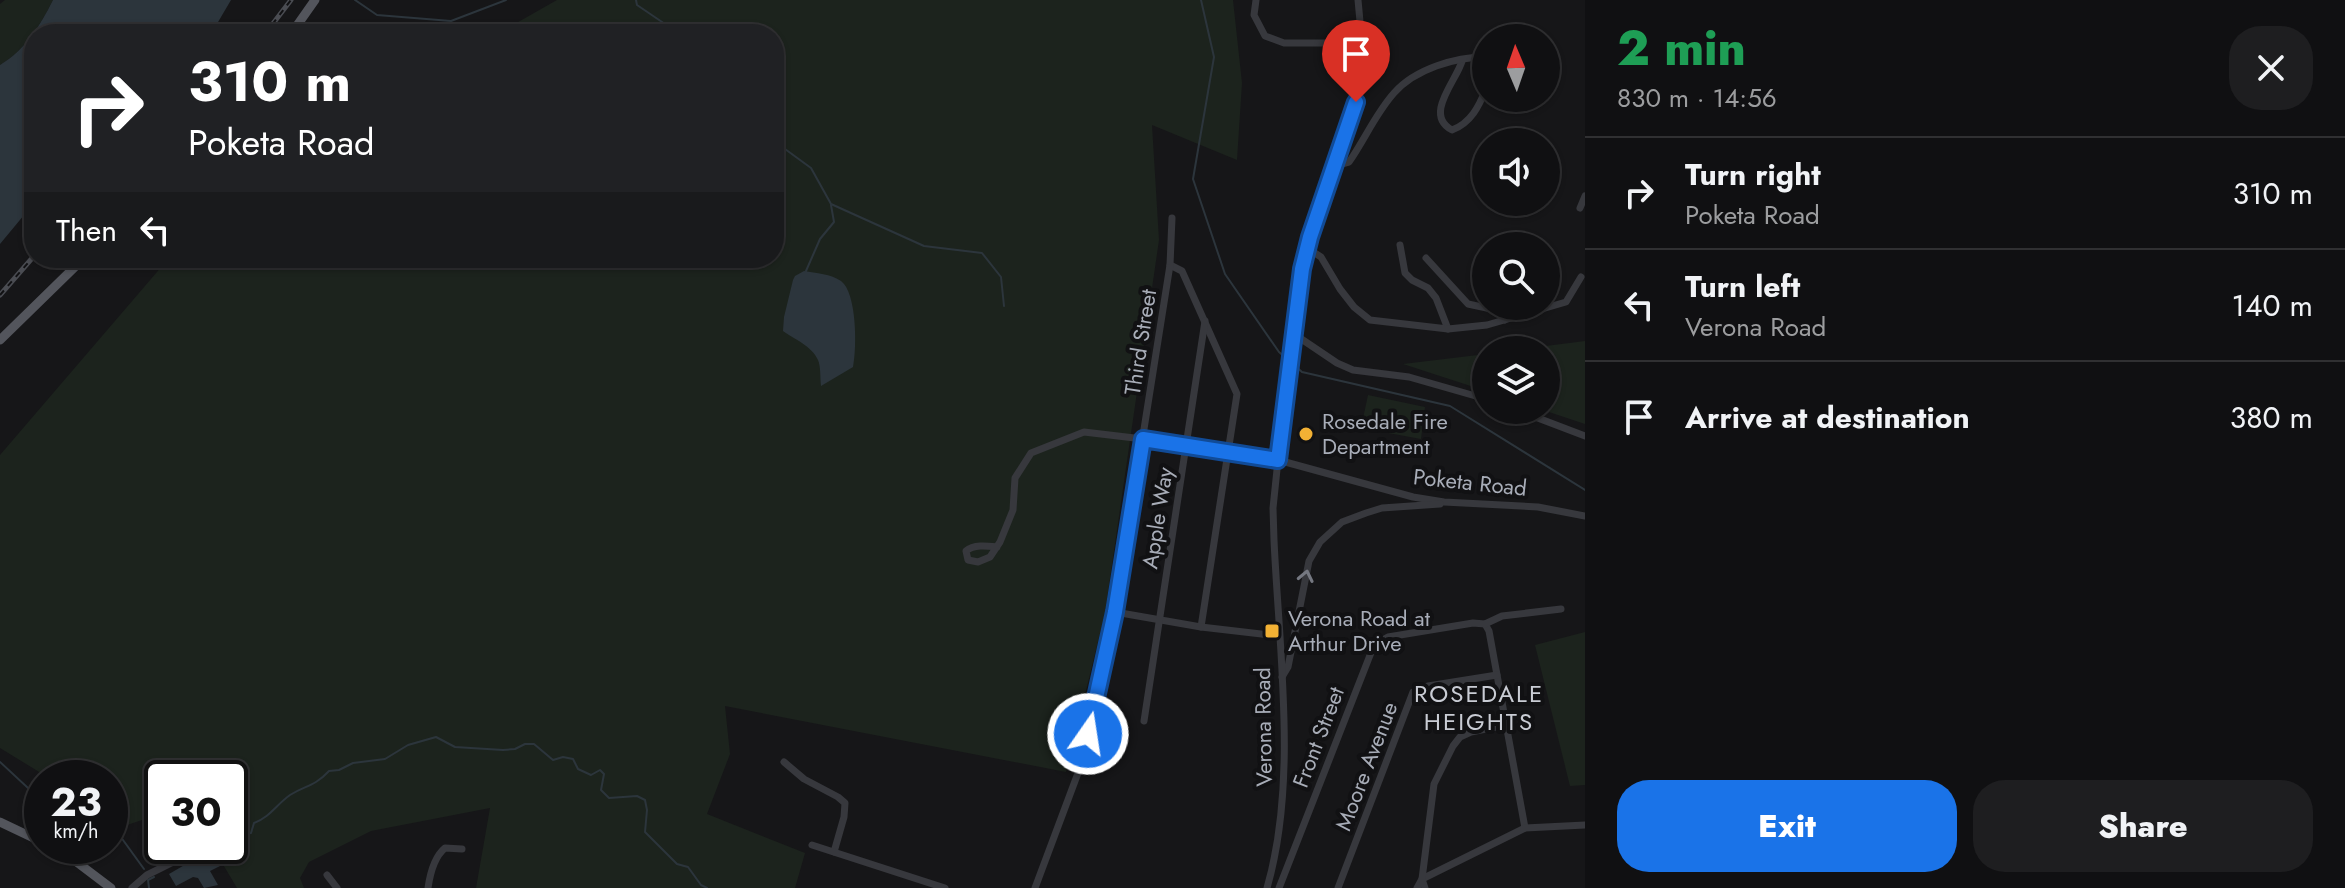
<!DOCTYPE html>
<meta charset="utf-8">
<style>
:root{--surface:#101012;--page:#1e1e20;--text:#f1f3f6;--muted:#9c9d9f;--line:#303032;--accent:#1a73e8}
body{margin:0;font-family:Jost,sans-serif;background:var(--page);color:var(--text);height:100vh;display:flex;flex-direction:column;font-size:30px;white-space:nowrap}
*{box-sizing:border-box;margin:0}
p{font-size:26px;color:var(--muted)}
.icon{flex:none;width:44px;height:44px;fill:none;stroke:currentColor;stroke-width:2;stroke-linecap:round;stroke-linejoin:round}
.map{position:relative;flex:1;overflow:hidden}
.drawer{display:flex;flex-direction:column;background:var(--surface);width:760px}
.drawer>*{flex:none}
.guide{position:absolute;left:24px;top:24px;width:760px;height:244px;border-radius:32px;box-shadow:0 2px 6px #0004,0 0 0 2px var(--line);background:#202124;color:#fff;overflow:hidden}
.needle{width:52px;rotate:358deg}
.fabs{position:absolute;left:1472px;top:24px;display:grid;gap:16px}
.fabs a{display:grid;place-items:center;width:88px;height:88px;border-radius:50%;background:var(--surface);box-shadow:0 2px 6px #0004,0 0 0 2px var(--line);font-size:40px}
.speed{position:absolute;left:24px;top:760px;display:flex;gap:16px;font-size:40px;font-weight:700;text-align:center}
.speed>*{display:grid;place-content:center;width:104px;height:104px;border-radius:50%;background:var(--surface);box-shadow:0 2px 6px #0004,0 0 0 2px var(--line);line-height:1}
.speed small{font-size:20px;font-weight:400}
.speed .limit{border:4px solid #111;border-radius:12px;background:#fff;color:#111}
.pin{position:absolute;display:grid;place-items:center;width:68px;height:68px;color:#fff;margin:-82px -34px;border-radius:50% 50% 50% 0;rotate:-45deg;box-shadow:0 0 8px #0007}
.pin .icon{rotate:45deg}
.me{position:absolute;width:88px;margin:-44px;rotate:13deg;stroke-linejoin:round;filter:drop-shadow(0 0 6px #0008)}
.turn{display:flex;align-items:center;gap:28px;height:168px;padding:0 32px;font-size:36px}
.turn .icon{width:104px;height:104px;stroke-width:2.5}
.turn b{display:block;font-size:56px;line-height:68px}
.then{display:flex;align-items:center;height:76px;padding:0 32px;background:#0003;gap:16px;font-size:30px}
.round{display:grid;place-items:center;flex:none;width:84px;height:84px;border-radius:32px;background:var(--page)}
.headline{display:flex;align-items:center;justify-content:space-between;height:136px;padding:0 32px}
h1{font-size:48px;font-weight:800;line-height:60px;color:#1e9e55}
.action{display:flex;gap:16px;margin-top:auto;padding:16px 32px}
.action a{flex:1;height:92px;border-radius:32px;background:var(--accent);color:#fff;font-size:32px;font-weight:800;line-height:92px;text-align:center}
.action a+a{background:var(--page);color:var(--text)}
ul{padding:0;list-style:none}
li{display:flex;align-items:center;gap:24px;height:112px;padding:0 32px;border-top:2px solid var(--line)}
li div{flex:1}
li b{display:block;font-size:30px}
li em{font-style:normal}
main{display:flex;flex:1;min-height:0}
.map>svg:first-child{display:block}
</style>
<main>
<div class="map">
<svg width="1585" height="888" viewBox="0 0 1585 888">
<rect width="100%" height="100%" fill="#161618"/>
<g fill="#1c231d">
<path d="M5 0H53C40 26 25 50 0 65V4Z"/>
<polygon points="557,0 1233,0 1242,83 1237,160 1152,125 1159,240 1105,613 1066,772 725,706 730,754 707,814 805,853 795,888 476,888 490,808 371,831 309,862 300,878 304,888 237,888 212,846 230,846 230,778 162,778 162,818 154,816 127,825 110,815 110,778 49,778 0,748 0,455 169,258 774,258 774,34 497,34"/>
<polygon points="1585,341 1585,424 1543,410 1546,410 1546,350 1515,350"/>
<polygon points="1486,354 1486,391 1403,364"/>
<polygon points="1368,395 1425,407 1421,439 1361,428"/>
<polygon points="1585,632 1585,785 1570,786 1535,645"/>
</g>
<g fill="#2c353c">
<path d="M53 0H231L211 34H34V203L0 244V65C25 50 40 26 53 0Z"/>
<path d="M804 271C816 273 831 274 841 281 857 293 857 348 853 367L821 386C820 378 821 367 818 360 812 346 794 339 783 331L784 317 793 280 795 276Z"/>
<polygon points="207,846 220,866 210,871 218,885 204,888 198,878 193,877 176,886 169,874 188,863 185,858"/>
</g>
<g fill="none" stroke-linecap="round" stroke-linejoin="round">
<g stroke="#2c353c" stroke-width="2">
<polyline points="355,0 377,15 451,21 506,0"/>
<polyline points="636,0 637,5 665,24 664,34"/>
<polyline points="1201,0 1214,57 1193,179 1225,274 1279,352 1288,360"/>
<polyline points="774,141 811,168 831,204 924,246 982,253 1001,277 1004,306"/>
<polyline points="806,271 820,239 834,222 831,205"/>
<polyline points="1293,364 1302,372 1450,406 1585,490"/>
<polyline points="0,762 42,801"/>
<polyline points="110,826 123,840 144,869"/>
<path d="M238 835 251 833 254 823C270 817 276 805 290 795 306 785 314 787 329 771L339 770 353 763 385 759 408 745 436 737 455 747 503 750 515 749 525 744H534L553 760 563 757 573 759 578 769 591 775 600 770 604 774 601 790 609 798 637 796 645 800 647 810 645 832 677 864 688 867 701 885 707 888"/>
<polyline points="149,888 148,880 154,877"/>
</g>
<g stroke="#37383d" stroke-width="7">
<polyline points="1256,0 1254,15 1265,36 1284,43 1362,43"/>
<path d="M1462 61C1457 80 1423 115 1452 130 1471 123 1479 106 1486 89"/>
<path d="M1334 166 1349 162C1365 139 1376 113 1394 93 1415 69 1455 57 1486 57"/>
<polyline points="1580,208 1585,196"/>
<polyline points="1400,245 1405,273 1412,280 1428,288 1436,298 1448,329"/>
<polyline points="1307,248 1321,257 1340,289 1354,307 1370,320 1448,329 1487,325 1566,302 1581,277"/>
<polyline points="1426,258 1468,304 1496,310 1505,320"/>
<polyline points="1170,265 1182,271 1237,394 1201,627"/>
<polyline points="1294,334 1337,363 1353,370 1409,377 1486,399"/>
<polyline points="1517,410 1585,436"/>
<path d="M997 547C988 546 974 544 966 551L968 560 978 562 990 557 1000 542 1013 510 1015 478 1031 453 1084 432 1143 439 1278 460 1413 497 1444 502 1538 507 1585 516"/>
<polyline points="1115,612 1201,627 1278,636"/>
<polyline points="1485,624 1489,631 1525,828"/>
<polyline points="1282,677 1288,667 1309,561 1320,542 1342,522 1366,513 1382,508 1440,504"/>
<polyline points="1144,721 1205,321"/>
<polyline points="784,762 804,779 838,797 845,803 844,817 834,852"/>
<polyline points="812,845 945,888"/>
<polyline points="327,875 337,888"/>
<polyline points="132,888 147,875 177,860 182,849"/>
<path d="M428 888C430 874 434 857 445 848L462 849"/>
<polyline points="1035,888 1081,765 1115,612 1170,265 1172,218"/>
<path d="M1267 888C1298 781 1279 651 1274 540L1273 508 1278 460 1302 269 1310 237 1356 102 1363 74 1362 43 1358 0"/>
<polyline points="1279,888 1374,645 1388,637 1473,623 1485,624 1502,616 1561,609"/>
<polyline points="1338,888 1413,692 1428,686 1497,675"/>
<polyline points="1417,888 1422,879 1525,828 1585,825"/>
<polyline points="1425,888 1422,879 1434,784 1453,746 1460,737 1471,732 1506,725"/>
</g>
<g stroke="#53555c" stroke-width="9">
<polyline points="291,34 315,0"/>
<polyline points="0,340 84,258"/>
<polyline points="0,822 42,842"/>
<polyline points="49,846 74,860 111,888"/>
</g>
<g stroke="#4a4c52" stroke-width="5">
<g id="rail">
<polyline points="265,34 291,0"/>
<polyline points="0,295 34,256"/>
</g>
</g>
<use href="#rail" stroke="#111113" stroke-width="2" stroke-dasharray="6" stroke-linecap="butt"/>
</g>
<defs><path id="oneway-chevron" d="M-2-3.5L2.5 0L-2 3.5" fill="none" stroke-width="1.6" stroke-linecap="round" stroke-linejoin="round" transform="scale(2)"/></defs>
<use stroke="#757881" href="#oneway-chevron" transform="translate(1306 576) rotate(-78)"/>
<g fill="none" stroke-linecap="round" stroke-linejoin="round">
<g stroke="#114b97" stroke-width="20">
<polyline id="route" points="1088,734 1115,612 1143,439 1278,460 1302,269 1310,237 1356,102"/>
</g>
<use href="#route" stroke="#1a73e8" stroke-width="14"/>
</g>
<g fill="#f2b134" stroke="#111113" stroke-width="3">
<circle cx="1306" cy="434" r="8"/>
<rect x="1264" y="623" width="16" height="16" rx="4"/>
</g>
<g text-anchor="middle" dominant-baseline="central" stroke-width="8" stroke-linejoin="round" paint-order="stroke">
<g font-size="22" fill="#a8adb8" stroke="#111113">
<text transform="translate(1140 342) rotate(-81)">Third Street</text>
<text transform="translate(1470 482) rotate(6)">Poketa Road</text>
<text transform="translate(1157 518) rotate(-81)">Apple Way</text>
<text transform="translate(1263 727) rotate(-91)">Verona Road</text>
<text transform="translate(1318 737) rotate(-69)">Front Street</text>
<text transform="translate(1366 766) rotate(-69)">Moore Avenue</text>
</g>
<g font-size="22" fill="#a8adb8" stroke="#111113" text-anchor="start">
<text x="1322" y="421">Rosedale Fire<tspan x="1322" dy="25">Department</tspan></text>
<text x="1288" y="618">Verona Road at<tspan x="1288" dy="25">Arthur Drive</tspan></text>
</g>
<g font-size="24" letter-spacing="2" fill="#c9ccd4" stroke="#111113">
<text x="1479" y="693">ROSEDALE<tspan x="1479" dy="28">HEIGHTS</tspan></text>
</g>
</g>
</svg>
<div class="fabs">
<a><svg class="needle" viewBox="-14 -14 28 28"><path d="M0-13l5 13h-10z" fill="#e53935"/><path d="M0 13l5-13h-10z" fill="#9c9d9f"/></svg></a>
<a><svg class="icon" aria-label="sound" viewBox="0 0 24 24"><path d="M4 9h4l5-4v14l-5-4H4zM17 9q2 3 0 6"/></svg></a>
<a><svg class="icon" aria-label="search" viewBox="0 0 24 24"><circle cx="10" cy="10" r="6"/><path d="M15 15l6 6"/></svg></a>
<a><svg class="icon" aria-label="layers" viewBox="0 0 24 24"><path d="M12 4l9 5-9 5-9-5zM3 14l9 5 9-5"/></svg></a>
</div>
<div class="speed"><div>23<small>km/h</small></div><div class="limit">30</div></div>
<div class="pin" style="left:1356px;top:102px;background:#d93025"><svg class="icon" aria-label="arrive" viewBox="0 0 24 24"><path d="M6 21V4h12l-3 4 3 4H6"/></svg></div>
<svg class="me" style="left:1088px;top:734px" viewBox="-20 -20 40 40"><circle r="17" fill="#1a73e8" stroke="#fff" stroke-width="3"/><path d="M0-11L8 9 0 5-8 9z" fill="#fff"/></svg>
<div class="guide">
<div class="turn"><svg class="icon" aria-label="right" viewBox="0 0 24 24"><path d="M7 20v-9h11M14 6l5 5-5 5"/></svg><div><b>310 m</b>Poketa Road</div></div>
<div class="then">Then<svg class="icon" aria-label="left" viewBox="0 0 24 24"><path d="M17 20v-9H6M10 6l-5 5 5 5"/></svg></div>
</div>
</div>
<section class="drawer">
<div class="headline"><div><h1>2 min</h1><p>830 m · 14:56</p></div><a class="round"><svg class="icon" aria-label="close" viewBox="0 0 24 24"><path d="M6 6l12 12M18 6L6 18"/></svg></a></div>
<ul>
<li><svg class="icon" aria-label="right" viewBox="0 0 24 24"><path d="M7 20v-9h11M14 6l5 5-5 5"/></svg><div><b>Turn right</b><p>Poketa Road</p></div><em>310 m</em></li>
<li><svg class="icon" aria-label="left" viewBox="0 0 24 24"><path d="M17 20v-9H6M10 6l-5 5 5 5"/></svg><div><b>Turn left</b><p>Verona Road</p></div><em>140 m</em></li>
<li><svg class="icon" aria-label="arrive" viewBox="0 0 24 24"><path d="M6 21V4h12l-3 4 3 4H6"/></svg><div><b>Arrive at destination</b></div><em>380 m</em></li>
</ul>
<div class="action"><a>Exit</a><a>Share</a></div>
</section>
</main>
